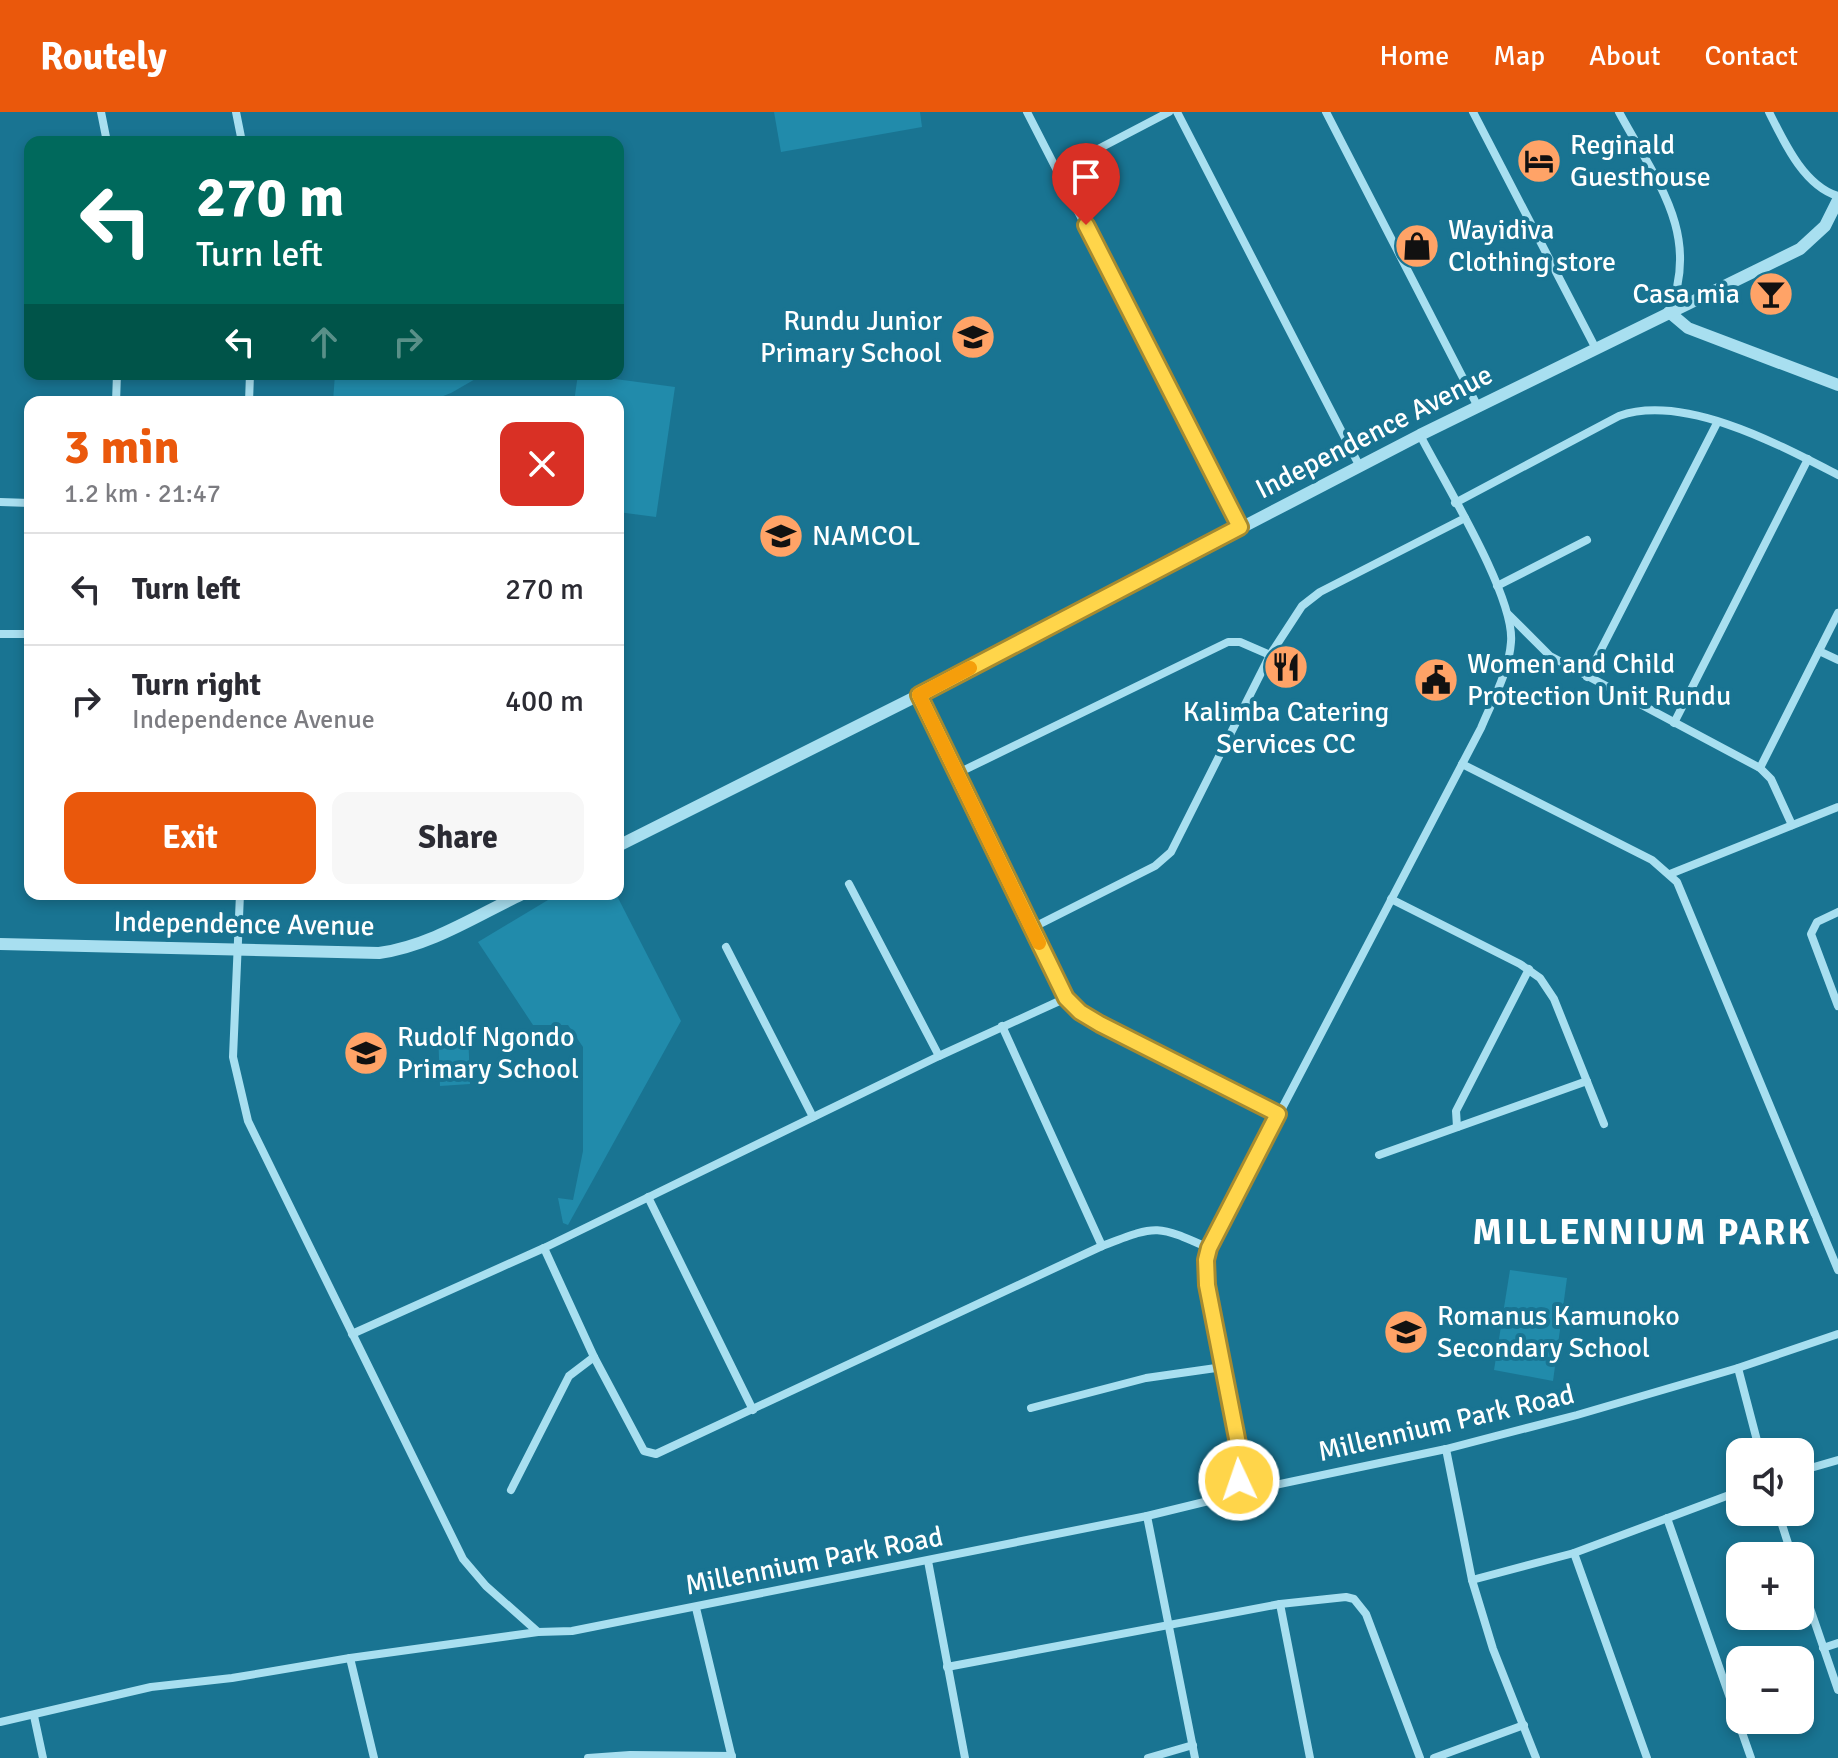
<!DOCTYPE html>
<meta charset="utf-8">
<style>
:root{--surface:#fff;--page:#f7f7f7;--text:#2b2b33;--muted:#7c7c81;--line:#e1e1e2;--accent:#ea580c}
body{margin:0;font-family:Signika,sans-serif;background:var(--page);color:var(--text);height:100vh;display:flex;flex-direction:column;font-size:30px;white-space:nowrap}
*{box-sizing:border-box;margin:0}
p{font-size:26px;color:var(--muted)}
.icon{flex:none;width:44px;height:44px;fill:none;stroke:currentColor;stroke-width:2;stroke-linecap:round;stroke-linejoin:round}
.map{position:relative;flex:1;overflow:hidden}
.drawer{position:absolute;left:24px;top:284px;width:600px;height:504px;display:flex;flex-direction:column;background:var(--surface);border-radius:16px;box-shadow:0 4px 12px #0003}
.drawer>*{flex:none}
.guide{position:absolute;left:24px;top:24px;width:600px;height:244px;border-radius:16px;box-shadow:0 4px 12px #0003;background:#00695c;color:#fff;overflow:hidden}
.tools{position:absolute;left:1726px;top:1326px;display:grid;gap:16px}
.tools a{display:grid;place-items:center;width:88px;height:88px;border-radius:16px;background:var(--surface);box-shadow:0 4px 12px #0003;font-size:40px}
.pin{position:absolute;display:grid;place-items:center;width:68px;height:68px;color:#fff;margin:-82px -34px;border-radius:50% 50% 50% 0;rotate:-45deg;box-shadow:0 0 8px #0007}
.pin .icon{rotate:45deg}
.me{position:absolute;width:88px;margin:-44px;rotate:357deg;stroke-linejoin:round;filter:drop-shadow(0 0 6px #0008)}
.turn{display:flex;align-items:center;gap:28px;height:168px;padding:0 40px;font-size:36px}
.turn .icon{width:104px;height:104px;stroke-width:2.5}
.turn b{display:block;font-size:56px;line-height:68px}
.lanes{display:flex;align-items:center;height:76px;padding:0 40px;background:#0003;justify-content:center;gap:40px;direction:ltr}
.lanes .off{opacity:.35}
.round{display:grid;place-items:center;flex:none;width:84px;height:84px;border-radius:16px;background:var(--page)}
.headline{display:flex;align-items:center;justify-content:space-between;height:136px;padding:0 40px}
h1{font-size:48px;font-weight:700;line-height:60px;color:var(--accent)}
.primary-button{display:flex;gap:16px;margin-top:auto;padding:16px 40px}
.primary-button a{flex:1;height:92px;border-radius:16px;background:var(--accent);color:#fff;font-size:32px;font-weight:700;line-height:92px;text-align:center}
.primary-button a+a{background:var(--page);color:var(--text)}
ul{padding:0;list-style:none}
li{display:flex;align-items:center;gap:24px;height:112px;padding:0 40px;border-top:2px solid var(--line)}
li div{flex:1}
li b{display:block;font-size:30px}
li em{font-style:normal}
header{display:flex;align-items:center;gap:48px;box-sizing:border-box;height:112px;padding:0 40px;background:var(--accent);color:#fff}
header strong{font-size:38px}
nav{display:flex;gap:44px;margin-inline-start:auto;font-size:28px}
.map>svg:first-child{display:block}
</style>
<header>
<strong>Routely</strong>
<nav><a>Home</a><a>Map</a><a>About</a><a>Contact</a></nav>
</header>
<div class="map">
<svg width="1838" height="1646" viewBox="0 0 1838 1646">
<rect width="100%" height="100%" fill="#197492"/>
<g fill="#218bab">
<polygon points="774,0 920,0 922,15 781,40"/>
<polygon points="335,262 484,262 451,281 428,290 333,290"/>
<polygon points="578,262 675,275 656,405 618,400 618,290 574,290"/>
<polygon points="558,782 616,782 681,909 568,1113 563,1111 558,1086 573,1088 583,1039 583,935 568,913 533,913 478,830"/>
<polygon points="468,917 470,972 440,974 438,918"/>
<polygon points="1510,1158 1567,1166 1553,1269 1494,1258"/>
</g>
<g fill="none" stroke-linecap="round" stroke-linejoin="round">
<g stroke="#a8dff0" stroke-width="8">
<polyline points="101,0 107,30"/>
<polyline points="236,0 242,30"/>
<polyline points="1027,0 1240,415"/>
<polyline points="1177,0 1360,355"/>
<polyline points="1326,0 1478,295"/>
<polyline points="1473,0 1595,235"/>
<path d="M1619 0C1655 67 1702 122 1669 200"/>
<path d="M1769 0C1784 30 1804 74 1838 84"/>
<polyline points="1058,58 1169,0"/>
<polyline points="116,290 117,262"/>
<polyline points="249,290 250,262"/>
<polyline points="0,390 30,391"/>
<path d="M1455 391 1619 304C1684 281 1780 333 1838 363"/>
<polyline points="1497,474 1587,428"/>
<polyline points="1509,503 1550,544 1760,656 1771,667 1792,713"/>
<polyline points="0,522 30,522"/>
<polyline points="1819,539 1838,548"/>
<polyline points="1587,565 1717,311"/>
<polyline points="919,583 1066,886 1080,900 1100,912 1278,1002"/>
<polyline points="1674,611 1808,347"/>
<polyline points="1462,652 1652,748 1677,770 1838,1158"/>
<polyline points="1760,656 1838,501"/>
<polyline points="956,662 1228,530 1240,530 1270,543"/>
<polyline points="1670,762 1838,695"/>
<polyline points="849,772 939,944"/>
<polyline points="240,782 233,945 248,1009 463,1447 486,1474 538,1520 572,1519 1147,1404 1270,1374 1446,1337 1577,1303 1738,1256 1838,1222"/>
<polyline points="1391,787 1520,852 1540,866 1554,887 1604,1012"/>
<polyline points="1838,800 1817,810 1811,822 1838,894"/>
<polyline points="1032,816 1155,754 1171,740 1270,543 1302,494 1320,480 1465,406"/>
<polyline points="726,835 813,1005"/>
<polyline points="1002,914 1102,1134"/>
<polyline points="1457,1015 1456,999 1529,857"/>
<polyline points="1379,1043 1587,969"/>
<polyline points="648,1085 753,1298"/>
<path d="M544 1136 594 1245 644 1339 656 1342 1102 1134C1157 1113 1155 1112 1209 1136"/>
<polyline points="352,1222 544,1136 939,944 1066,886"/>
<polyline points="1738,1256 1760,1340"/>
<polyline points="1031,1296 1146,1266 1223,1255"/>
<polyline points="1446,1337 1472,1468 1493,1537 1536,1646"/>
<polyline points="1800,1359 1838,1348"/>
<polyline points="511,1378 569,1264 594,1245"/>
<path d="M1233 1385 1241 1361V1347L1207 1173 1206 1148 1209 1136 1481 616C1492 589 1509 560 1511 530 1515 484 1443 368 1420 323"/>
<polyline points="1778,1400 1792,1444"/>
<polyline points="1147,1404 1195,1646"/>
<polyline points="1667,1406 1751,1646"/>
<polyline points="1574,1441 1647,1646"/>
<polyline points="928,1449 965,1646"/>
<polyline points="1800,1467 1838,1578"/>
<polyline points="1472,1468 1574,1441 1740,1379"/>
<polyline points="1280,1492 1310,1646"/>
<polyline points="696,1496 732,1646"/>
<polyline points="1823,1536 1838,1531"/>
<polyline points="350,1546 374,1646"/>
<polyline points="947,1555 1280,1492 1346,1485 1354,1487 1366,1502 1420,1646"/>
<polyline points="34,1604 43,1646"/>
<polyline points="0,1610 151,1575 232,1566 350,1546 538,1520"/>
<polyline points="588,1646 630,1643 732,1644"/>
<polyline points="1148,1646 1193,1633"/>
<polyline points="1434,1646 1524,1613"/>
</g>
<g stroke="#a8dff0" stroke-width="12">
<polyline points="1669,200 1688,216 1838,273"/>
<polyline points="618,734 919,583 1420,323 1800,137 1825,114 1838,88"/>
<path d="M0 832 379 841C430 834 476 804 522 782"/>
</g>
</g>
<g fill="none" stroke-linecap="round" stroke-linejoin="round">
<g stroke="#a68a30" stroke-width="20">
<polyline id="route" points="1086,113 1240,415 919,583 1066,886 1080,900 1100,912 1278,1002 1209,1136 1206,1148 1207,1173 1241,1347 1239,1368"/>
</g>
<use href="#route" stroke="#ffd54a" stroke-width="14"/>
<polyline stroke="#f59e0b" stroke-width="14" points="970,556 919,583 1039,831"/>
</g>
<defs>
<g id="hotel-disc" transform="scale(2.3)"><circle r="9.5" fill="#ffa367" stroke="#197492"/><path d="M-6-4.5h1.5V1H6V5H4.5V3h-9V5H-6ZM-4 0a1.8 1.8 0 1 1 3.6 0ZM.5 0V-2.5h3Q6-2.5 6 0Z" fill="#111"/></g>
<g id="shop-disc" transform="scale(2.3)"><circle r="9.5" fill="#ffa367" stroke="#197492"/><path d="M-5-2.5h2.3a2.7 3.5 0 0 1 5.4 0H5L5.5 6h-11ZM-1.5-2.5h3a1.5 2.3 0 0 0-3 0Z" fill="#111"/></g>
<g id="bar-disc" transform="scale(2.3)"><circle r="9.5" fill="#ffa367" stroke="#197492"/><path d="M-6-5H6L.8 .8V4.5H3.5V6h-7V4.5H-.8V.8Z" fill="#111"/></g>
<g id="school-disc" transform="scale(2.3)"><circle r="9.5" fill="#ffa367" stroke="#197492"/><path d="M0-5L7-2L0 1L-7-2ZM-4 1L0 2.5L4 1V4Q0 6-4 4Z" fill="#111"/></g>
<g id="restaurant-disc" transform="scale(2.3)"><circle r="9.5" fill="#ffa367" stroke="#197492"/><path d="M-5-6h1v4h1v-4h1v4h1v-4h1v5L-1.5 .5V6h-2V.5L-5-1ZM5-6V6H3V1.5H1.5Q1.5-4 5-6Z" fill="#111"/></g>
<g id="civic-disc" transform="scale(2.3)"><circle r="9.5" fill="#ffa367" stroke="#197492"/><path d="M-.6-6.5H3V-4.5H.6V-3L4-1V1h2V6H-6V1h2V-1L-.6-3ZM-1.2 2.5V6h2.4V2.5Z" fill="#111"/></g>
</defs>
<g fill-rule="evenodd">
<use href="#hotel-disc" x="1539" y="49"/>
<use href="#shop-disc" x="1417" y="134"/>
<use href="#bar-disc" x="1771" y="182"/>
<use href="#school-disc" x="973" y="225"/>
<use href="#school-disc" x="781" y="424"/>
<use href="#restaurant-disc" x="1286" y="555"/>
<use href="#civic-disc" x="1436" y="568"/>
<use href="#school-disc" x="366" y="941"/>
<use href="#school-disc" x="1406" y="1220"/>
</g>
<g text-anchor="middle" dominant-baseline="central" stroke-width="8" stroke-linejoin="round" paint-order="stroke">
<g font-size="28" fill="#fff" stroke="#197492" text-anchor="start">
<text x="1570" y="33">Reginald<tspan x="1570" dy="32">Guesthouse</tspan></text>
<text x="1448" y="118">Wayidiva<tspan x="1448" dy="32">Clothing store</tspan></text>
<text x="1740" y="182" text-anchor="end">Casa mia</text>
<text x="942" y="209" text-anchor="end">Rundu Junior<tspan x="942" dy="32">Primary School</tspan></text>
<text x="812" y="424">NAMCOL</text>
<text x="1467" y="552">Women and Child<tspan x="1467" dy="32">Protection Unit Rundu</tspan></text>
<text x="1286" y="600" text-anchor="middle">Kalimba Catering<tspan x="1286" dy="32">Services CC</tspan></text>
<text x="397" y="925">Rudolf Ngondo<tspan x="397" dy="32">Primary School</tspan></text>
<text x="1437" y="1204">Romanus Kamunoko<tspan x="1437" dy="32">Secondary School</tspan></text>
</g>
<g font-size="28" fill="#fff" stroke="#197492">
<text transform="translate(1374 320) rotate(-27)">Independence Avenue</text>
<text transform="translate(244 812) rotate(1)">Independence Avenue</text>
<text transform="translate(1446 1311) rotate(-13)">Millennium Park Road</text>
<text transform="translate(814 1449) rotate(-11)">Millennium Park Road</text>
</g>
<g font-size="36" font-weight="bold" letter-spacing="2" fill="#fff" stroke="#197492">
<text x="1642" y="1120">MILLENNIUM PARK</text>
</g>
</g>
</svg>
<div class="tools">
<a><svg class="icon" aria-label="sound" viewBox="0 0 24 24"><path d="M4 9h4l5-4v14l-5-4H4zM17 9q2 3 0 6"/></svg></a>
<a>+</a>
<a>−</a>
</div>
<div class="pin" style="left:1086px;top:113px;background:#d93025"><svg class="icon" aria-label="arrive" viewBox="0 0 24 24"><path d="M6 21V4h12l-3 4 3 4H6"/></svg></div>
<svg class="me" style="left:1239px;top:1368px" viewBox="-20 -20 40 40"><circle r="17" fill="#ffd54a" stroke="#fff" stroke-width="3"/><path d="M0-11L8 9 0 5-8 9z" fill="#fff"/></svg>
<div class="guide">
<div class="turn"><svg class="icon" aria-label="left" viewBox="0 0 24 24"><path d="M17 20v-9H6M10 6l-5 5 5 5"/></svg><div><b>270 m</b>Turn left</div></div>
<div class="lanes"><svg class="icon" aria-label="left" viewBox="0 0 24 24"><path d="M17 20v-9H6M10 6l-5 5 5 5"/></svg><svg class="icon off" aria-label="ahead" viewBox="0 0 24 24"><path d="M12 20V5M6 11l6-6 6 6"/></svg><svg class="icon off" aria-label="right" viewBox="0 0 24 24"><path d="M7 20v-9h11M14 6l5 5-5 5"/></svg></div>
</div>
<section class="drawer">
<div class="headline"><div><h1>3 min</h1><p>1.2 km · 21:47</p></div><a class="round" style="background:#d93025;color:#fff"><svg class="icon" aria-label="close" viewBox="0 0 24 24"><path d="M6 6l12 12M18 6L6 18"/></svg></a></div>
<ul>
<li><svg class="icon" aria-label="left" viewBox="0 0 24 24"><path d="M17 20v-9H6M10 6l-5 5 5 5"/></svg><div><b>Turn left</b></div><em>270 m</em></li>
<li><svg class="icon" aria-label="right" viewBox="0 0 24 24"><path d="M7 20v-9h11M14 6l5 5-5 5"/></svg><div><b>Turn right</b><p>Independence Avenue</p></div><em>400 m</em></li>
</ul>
<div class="primary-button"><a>Exit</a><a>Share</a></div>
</section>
</div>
